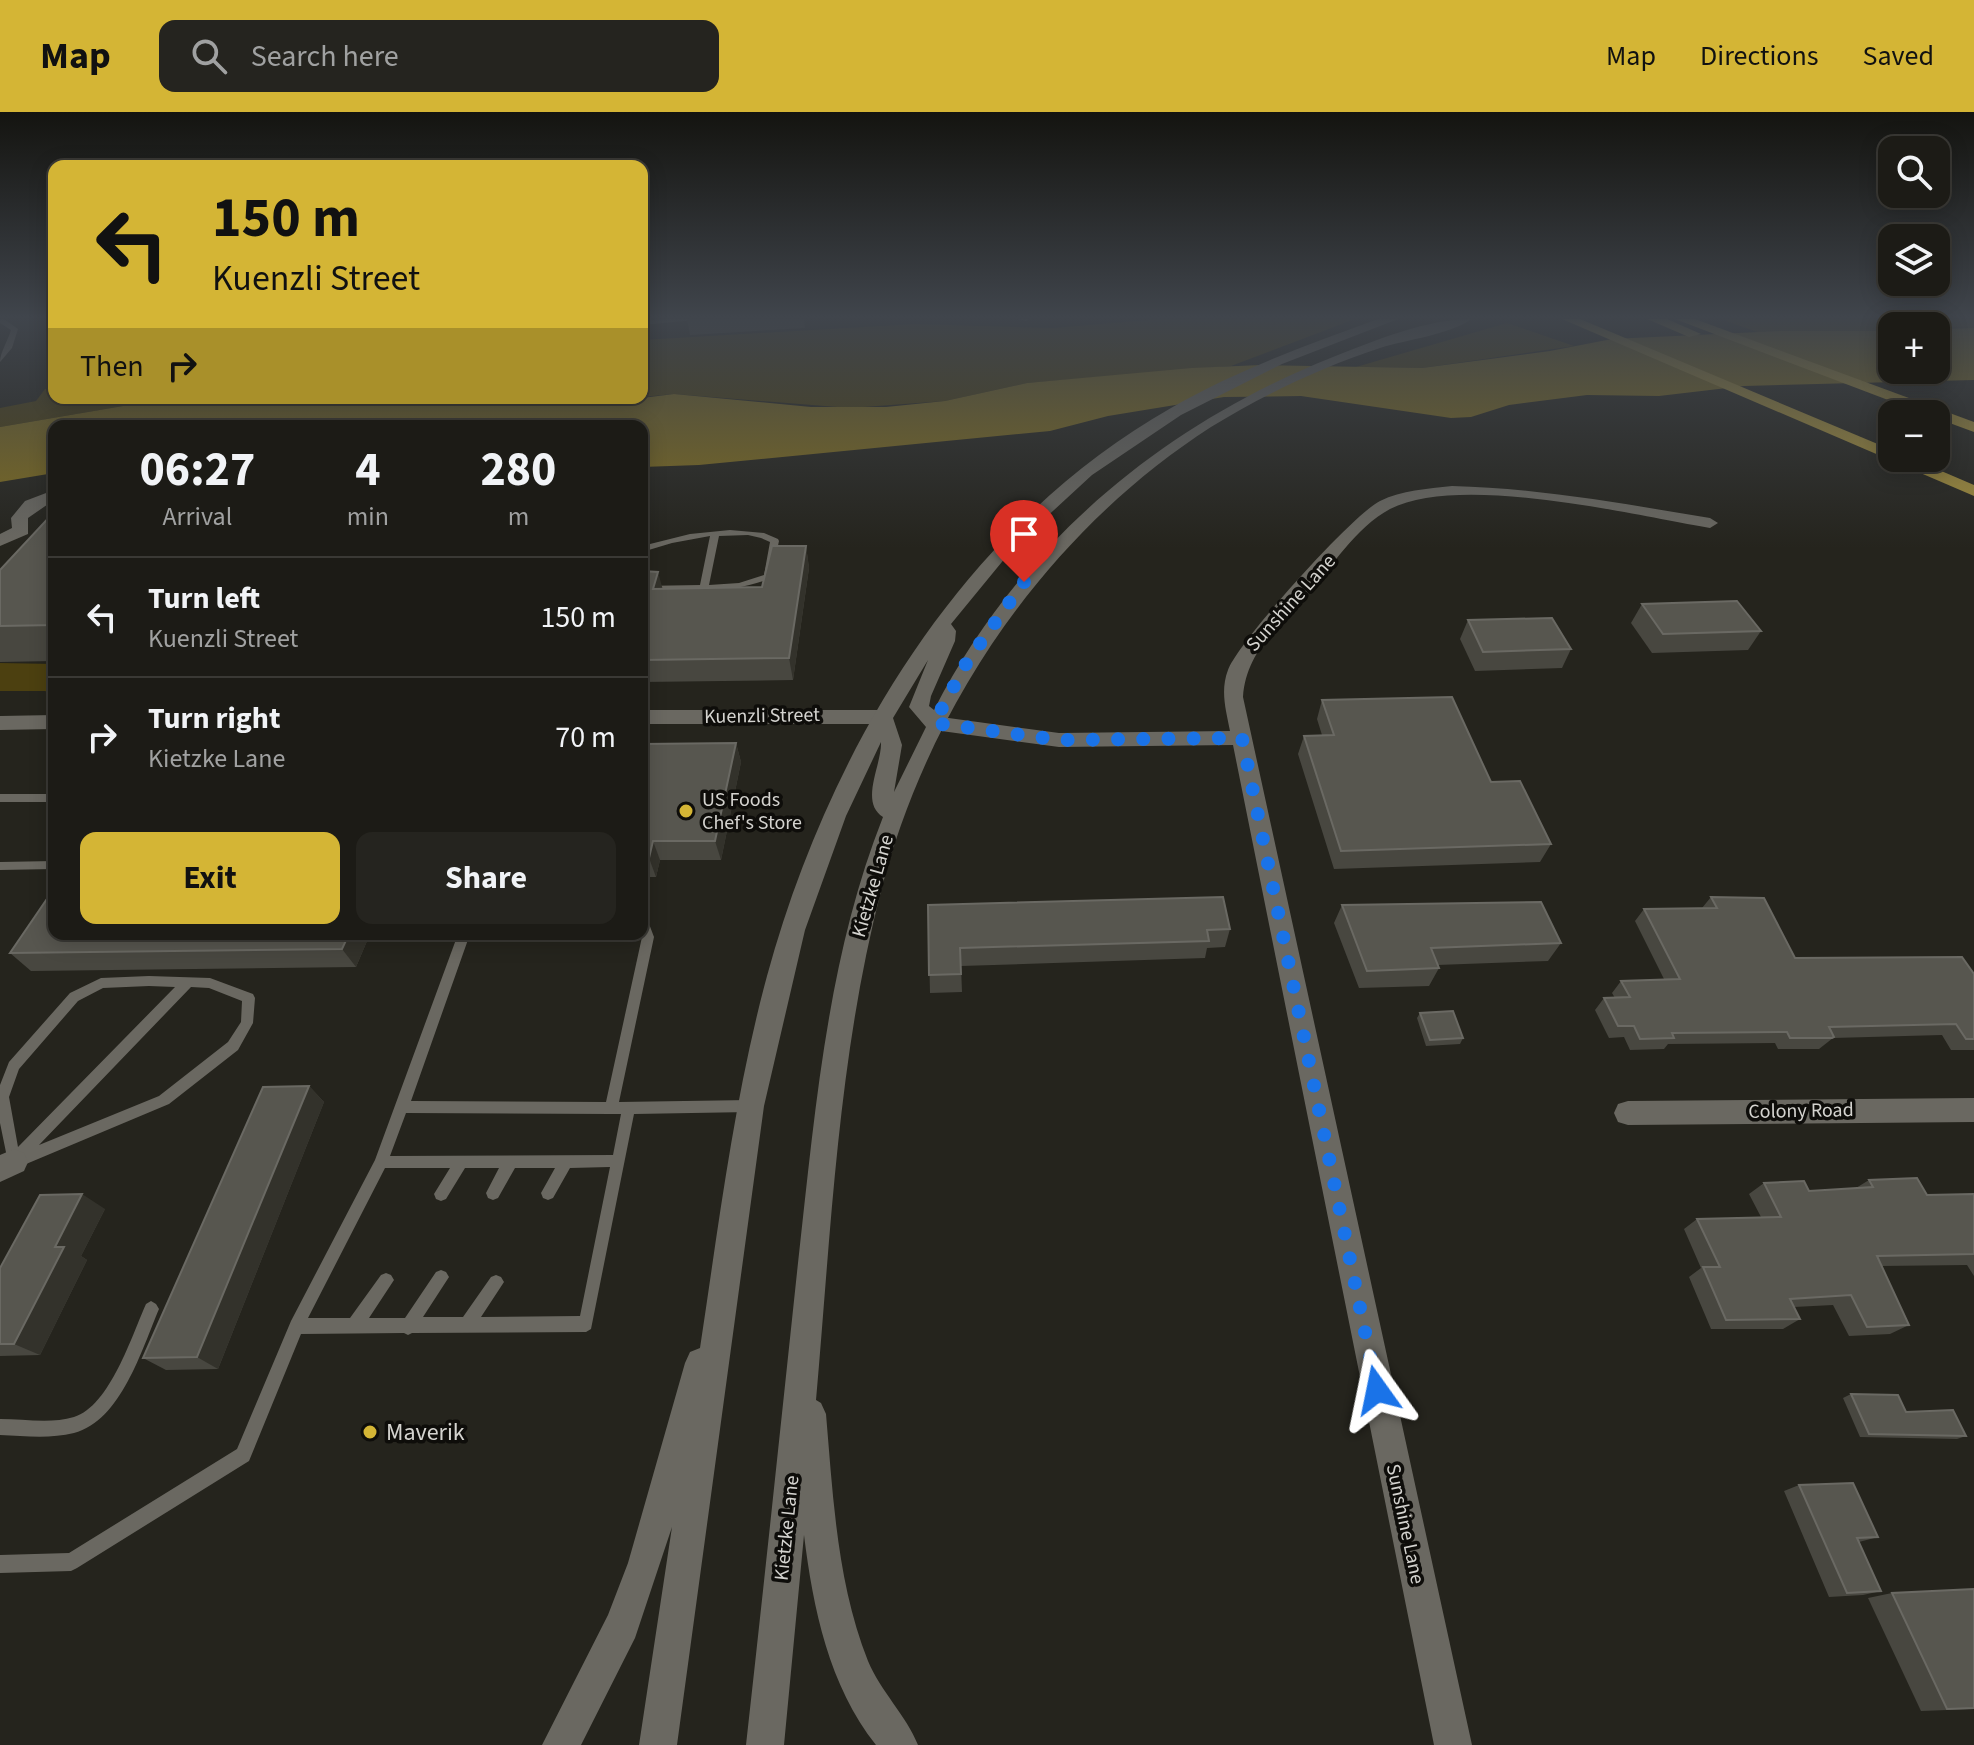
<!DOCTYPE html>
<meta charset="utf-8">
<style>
:root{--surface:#1c1b16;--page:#25241f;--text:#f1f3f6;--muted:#a0a1a1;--line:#3a3935;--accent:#d4b535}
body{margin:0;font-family:"Source Sans 3",sans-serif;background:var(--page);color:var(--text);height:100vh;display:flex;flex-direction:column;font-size:30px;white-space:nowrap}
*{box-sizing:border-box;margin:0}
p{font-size:26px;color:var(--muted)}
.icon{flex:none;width:44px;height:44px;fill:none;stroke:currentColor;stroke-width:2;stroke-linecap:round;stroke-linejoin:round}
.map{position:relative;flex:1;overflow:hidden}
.sheet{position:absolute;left:48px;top:308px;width:600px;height:520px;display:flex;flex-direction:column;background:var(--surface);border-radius:16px;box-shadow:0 4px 20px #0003,0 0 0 2px var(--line)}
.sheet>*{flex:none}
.guide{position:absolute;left:48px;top:48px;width:600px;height:244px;border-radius:16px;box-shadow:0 4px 20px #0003,0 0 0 2px var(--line);background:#d4b535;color:#111;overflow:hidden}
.controls{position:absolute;left:1878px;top:24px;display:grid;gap:16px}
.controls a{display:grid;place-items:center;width:72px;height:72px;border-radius:16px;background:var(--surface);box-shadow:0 4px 20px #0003,0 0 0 2px var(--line);font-size:40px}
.pin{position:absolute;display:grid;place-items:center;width:68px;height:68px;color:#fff;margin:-82px -34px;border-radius:50% 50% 50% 0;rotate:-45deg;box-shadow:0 0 8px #0007}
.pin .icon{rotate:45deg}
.me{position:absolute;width:88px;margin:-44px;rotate:348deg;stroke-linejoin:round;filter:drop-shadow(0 0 6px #0008)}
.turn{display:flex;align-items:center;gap:28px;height:168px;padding:0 32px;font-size:36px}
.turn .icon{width:104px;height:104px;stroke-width:2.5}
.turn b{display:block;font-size:56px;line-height:68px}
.then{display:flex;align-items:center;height:76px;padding:0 32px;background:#0003;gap:16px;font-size:30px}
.eta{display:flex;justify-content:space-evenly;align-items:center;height:136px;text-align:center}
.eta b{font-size:48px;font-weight:700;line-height:56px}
.button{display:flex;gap:16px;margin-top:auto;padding:16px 32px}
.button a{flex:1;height:92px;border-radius:16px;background:var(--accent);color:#111;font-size:32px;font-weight:700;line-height:92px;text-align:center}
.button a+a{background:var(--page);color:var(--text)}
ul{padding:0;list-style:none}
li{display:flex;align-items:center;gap:24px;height:120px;padding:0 32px;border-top:2px solid var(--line)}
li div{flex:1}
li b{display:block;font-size:30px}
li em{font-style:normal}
header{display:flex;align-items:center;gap:48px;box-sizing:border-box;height:112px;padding:0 40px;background:var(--accent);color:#111}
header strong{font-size:38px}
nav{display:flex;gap:44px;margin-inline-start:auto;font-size:28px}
.search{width:560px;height:72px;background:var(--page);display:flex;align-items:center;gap:20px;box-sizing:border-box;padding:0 28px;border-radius:16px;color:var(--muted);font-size:30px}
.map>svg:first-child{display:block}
</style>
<header>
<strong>Map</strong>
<div class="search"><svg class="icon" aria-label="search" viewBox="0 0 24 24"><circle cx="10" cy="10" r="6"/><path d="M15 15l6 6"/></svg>Search here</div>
<nav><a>Map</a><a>Directions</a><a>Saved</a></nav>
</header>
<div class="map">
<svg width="1974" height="1633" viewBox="0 0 1974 1633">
<rect width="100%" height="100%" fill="#25241d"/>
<g fill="#4c4010">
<polygon points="1160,207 1355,207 1231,254 1027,271 945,289 850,296 674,282 642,285 642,228 914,212 1053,216"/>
<polygon points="1721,207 1974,207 1974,216 1892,214 1892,219 1757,220"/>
<polygon points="1507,211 1574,234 1422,256 1356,255"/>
<polygon points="54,275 54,286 170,286 0,315 0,296 36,289 45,277"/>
<polygon points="0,551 54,552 54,583 45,579 0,579"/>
</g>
<polygon fill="#806d1f" points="1974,216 1974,268 1744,274 1659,284 1587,283 1509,293 1471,305 1451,306 1301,284 1224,285 1108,304 1050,319 699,353 642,355 642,314 54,314 54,361 0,370 0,315 170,286 642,286 674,282 811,295 886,295 945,289 1027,271 1192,256 1261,253 1422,256 1550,239 1612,227 1780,219 1892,219 1892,258 1936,258 1936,217"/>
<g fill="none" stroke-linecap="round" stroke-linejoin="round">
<g fill="#6a6861" fill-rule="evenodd">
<path d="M0 207H4L18 217 12 236 0 250C0 241 8 228 11 218L0 211Z"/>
<polygon points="666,207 705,207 642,213 642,209"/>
<polygon points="1019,207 1029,207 1026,209"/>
<path d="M730 418 764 421 778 427 779 429 771 466C730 483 686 477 642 480V474L700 473 710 424 672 431 642 440V434L690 422ZM748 423 761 426 770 430 764 463 739 471 709 473 719 424Z"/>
<rect x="0" y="682" width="54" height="8"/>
<polygon points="54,749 54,757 0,758 0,750"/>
<path d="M642 802 646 804 654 825 619 990 750 988 755 990 757 994 755 998 750 1000 634 1002 591 1217 586 1220 412 1221 408 1223 404 1221 301 1222 249 1349 77 1456 71 1459 0 1461V1443L69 1441 237 1337 291 1209 375 1048 458 822H470L411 989 606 990 642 825ZM406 1001 611 1002H621L613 1043 390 1044ZM610 1055 580 1204 481 1205 504 1170 501 1165 496 1163 491 1165 463 1205H423L449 1165 446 1160 441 1158 436 1160 405 1206H369L394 1168 391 1163 386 1161 381 1163 350 1206H308L385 1056H450L434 1082 436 1087 441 1089 446 1087 465 1056H499L486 1081 488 1086 493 1088 498 1086 515 1056H555L541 1081 543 1086 548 1088 553 1086 570 1056Z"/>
<path d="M149 864 210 866 253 882 255 886 253 911 238 938 169 992 19 1055 14 1056 9 1055 0 1011V973L9 950 70 881 101 866ZM149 874 175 875 18 1035 9 985 19 957 78 889 103 876ZM191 875 209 876 242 889 241 910 228 930 159 984 39 1033Z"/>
<path d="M151 1189 156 1192 159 1197C142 1237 121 1309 74 1321 50 1327 25 1324 0 1323V1307C24 1307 51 1312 74 1305 110 1294 132 1223 146 1192Z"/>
</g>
<g fill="#6a6861" fill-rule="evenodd">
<path d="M1452 374C1539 376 1624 392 1710 406L1718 411 1710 416C1633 403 1460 361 1390 397 1356 415 1331 456 1306 484 1278 516 1246 540 1243 585L1472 1633H1434L1233 633 1059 635 934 618 924 611 934 604 1059 621 1230 619C1226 598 1220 579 1228 558 1238 530 1353 402 1380 389 1402 378 1427 377 1452 374Z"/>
<polygon points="54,378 54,388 28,406 28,422 0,434 0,422 12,416 11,406 25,389"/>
<polygon points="642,598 882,598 892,605 882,612 642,612"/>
<polygon points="54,603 54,617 0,618 0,604"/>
<polygon points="1974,986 1974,1010 1628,1013 1618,1010 1614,1001 1618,992 1628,989"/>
<polygon points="14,1037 24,1041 28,1050 24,1059 0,1070 0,1043"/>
</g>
<path fill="#6a6861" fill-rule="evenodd" d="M1378 207H1398L1282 252 1181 303 1092 363 1015 434 951 512 956 519 955 529 931 584 929 594 934 598C1018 433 1162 313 1333 245 1376 228 1426 207 1472 207 1448 223 1409 227 1380 236 1322 255 1263 283 1211 315 1048 420 929 592 881 779 838 945 831 1119 816 1288L821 1291 826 1302C833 1384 837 1471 868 1549 881 1580 906 1603 918 1633H876C829 1574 813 1496 804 1423L784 1633H746C764 1472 781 1311 798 1151 815 1001 827 846 883 705 859 690 882 653 881 630L846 704 805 818 764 994 677 1633H639L672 1415 635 1526 581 1633H542L608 1503 628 1451 685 1251 690 1240 700 1236C719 1111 734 986 767 864 829 637 962 415 1171 296 1237 258 1307 233 1378 207ZM928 548 909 595 926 615 894 680 902 633 893 606Z"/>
<g fill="#a6903b" fill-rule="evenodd">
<polygon points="1562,207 1580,207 1892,338 1892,346 1911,346 1974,373 1974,384"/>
<polygon points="1647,207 1667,207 1701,222 1689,225"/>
<polygon points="1675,207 1695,207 1974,310 1974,320 1936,306 1936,302 1925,302"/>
</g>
</g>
<g fill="#484740">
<polygon points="687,207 804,207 805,216 690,223"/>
<polygon points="54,400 54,549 0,550 0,458"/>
<polygon points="806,434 809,456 793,568 642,570 642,459 663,477 762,475"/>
<polygon points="1642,492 1761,519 1748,538 1652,541 1631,511"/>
<polygon points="1468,508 1571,537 1562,556 1475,559 1460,527"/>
<polygon points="1322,588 1491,670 1551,732 1540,750 1334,757 1298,642 1304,624 1322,623 1317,607"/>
<polygon points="736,631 741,650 721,748 660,748 656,765 642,765 642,632"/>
<polygon points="1711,785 1795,846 1974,862 1974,938 1951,938 1942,923 1833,926 1819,937 1778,937 1775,931 1668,932 1664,937 1630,938 1624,925 1609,926 1595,898 1604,886 1615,886 1612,881 1621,869 1664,867 1635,809 1644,797 1702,796"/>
<polygon points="928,793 1230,817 1225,835 1207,836 1205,846 961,854 962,880 930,881"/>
<polygon points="1342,793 1561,831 1548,849 1437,853 1439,856 1429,874 1359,876 1334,811"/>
<polygon points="370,822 356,855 31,859 10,841"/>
<polygon points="1420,901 1463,926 1460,932 1426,934 1417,906"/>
<polygon points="309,974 324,990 218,1257 166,1258 143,1246"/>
<polygon points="1869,1068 1927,1083 1974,1082 1974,1164 1967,1153 1881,1154 1909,1213 1890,1222 1849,1224 1833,1193 1794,1195 1800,1207 1783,1217 1711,1217 1689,1165 1701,1156 1684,1117 1697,1107 1761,1105 1749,1082 1764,1071 1809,1079 1856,1076"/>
<polygon points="105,1097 81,1144 87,1148 40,1243 0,1244 0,1156"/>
<polygon points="1851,1282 1906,1300 1966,1324 1957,1327 1860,1325 1843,1286"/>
<polygon points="1799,1373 1878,1425 1859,1430 1881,1479 1863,1483 1829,1485 1784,1379"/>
<polygon points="1974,1477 1974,1597 1921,1599 1868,1486 1892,1481"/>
</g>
<g fill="#33322b">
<polygon points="806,434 809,456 793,568 789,546"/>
<polygon points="658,460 664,482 653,477"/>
<polygon points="736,631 741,650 721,748 715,729"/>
<polygon points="653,729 660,748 656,765 649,746"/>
<polygon points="349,822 370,822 356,855 342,837"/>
<polygon points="309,974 324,990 218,1257 197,1245"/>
<polygon points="82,1082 105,1097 81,1144 87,1148 40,1243 14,1232 55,1135"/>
</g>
<g fill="#57564f" stroke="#6a6963" stroke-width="2">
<polygon points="54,400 54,513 0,514 0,458"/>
<polygon points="772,434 806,434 789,546 642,548 642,459 658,460 653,477 762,475"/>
<polygon points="1737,489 1761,519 1663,522 1642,492"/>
<polygon points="1552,506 1571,537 1483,540 1468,508"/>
<polygon points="1452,585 1491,670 1520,669 1551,732 1341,739 1304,624 1334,623 1322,588"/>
<polygon points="736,631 715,729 653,729 649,746 642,746 642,632"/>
<polygon points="51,781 54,781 54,822 349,822 342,837 10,841"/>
<polygon points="1223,785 1230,817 1207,818 1209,829 960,836 961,862 929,863 928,793"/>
<polygon points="1711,785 1764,786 1795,846 1962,845 1974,862 1974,927 1966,927 1956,912 1829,915 1834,925 1832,926 1790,926 1787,920 1672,921 1674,926 1640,927 1634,914 1618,914 1604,886 1630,885 1621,869 1680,867 1644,797 1717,796"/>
<polygon points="1541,790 1561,831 1431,836 1439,856 1367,859 1342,793"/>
<polygon points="1453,899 1463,926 1430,928 1420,901"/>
<polygon points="309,974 197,1245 143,1246 263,975"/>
<polygon points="1917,1066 1927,1083 1974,1082 1974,1142 1877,1144 1909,1213 1867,1215 1851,1183 1790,1187 1800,1207 1726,1208 1703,1155 1720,1155 1697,1107 1781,1105 1764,1071 1804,1069 1809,1079 1873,1075 1869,1068"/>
<polygon points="82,1082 55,1135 64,1135 14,1232 0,1232 0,1156 40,1083"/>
<polygon points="1851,1282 1898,1283 1906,1300 1953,1298 1966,1324 1869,1322"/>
<polygon points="1853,1371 1878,1425 1857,1426 1881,1479 1847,1481 1799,1373"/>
<polygon points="1974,1477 1974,1596 1947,1597 1892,1481"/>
</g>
<linearGradient id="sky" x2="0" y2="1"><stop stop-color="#141410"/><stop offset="0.47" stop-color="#40454c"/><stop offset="1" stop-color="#40454c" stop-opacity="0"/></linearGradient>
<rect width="1974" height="436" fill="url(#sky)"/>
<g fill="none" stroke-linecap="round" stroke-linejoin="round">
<polyline stroke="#1a73e8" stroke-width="14" stroke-dasharray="0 25.2" points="1024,470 967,550 934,611 1059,628 1242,626 1377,1278"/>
</g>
<g fill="#d4b535" stroke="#0e0d0a" stroke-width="3">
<circle cx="686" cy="699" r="8"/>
<circle cx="370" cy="1320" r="8"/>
</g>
<g text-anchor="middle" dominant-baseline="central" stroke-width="7" stroke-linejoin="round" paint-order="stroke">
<g font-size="20" fill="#d4d3cf" stroke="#0e0d0a">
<text transform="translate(1291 491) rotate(-48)">Sunshine Lane</text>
<text transform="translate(762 604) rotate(-1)">Kuenzli Street</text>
<text transform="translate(873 774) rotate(-74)">Kietzke Lane</text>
<text transform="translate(1801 999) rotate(-1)">Colony Road</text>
<text transform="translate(1405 1412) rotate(78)">Sunshine Lane</text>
<text transform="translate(787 1416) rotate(-84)">Kietzke Lane</text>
</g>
<g font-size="20" fill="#d4d3cf" stroke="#0e0d0a" text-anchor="start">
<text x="702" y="688">US Foods<tspan x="702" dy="23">Chef's Store</tspan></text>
</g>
<g font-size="24" fill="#d4d3cf" stroke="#0e0d0a" text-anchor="start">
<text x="386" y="1320">Maverik</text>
</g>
</g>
</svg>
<div class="controls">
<a><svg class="icon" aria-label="search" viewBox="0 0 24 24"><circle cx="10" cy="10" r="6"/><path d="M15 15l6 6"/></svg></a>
<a><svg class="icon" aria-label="layers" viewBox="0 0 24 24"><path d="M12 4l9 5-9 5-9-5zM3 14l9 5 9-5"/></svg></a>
<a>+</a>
<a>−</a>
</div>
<div class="pin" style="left:1024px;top:470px;background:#d93025"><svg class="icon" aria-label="arrive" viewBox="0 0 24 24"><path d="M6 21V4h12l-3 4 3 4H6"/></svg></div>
<svg class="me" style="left:1377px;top:1278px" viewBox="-20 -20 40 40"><path d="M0-17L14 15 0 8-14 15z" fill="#1a73e8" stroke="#fff" stroke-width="4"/></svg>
<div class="guide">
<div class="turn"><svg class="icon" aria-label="left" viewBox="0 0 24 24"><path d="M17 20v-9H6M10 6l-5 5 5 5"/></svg><div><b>150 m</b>Kuenzli Street</div></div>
<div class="then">Then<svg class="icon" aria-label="right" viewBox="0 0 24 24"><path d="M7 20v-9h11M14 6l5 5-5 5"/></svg></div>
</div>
<section class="sheet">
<div class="eta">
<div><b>06:27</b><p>Arrival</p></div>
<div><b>4</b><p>min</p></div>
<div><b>280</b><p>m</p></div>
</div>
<ul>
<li><svg class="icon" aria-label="left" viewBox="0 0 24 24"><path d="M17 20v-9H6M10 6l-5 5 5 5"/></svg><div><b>Turn left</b><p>Kuenzli Street</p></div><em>150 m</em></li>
<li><svg class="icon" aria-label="right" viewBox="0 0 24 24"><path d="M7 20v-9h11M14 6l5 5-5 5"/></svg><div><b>Turn right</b><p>Kietzke Lane</p></div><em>70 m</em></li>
</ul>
<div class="button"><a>Exit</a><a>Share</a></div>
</section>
</div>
